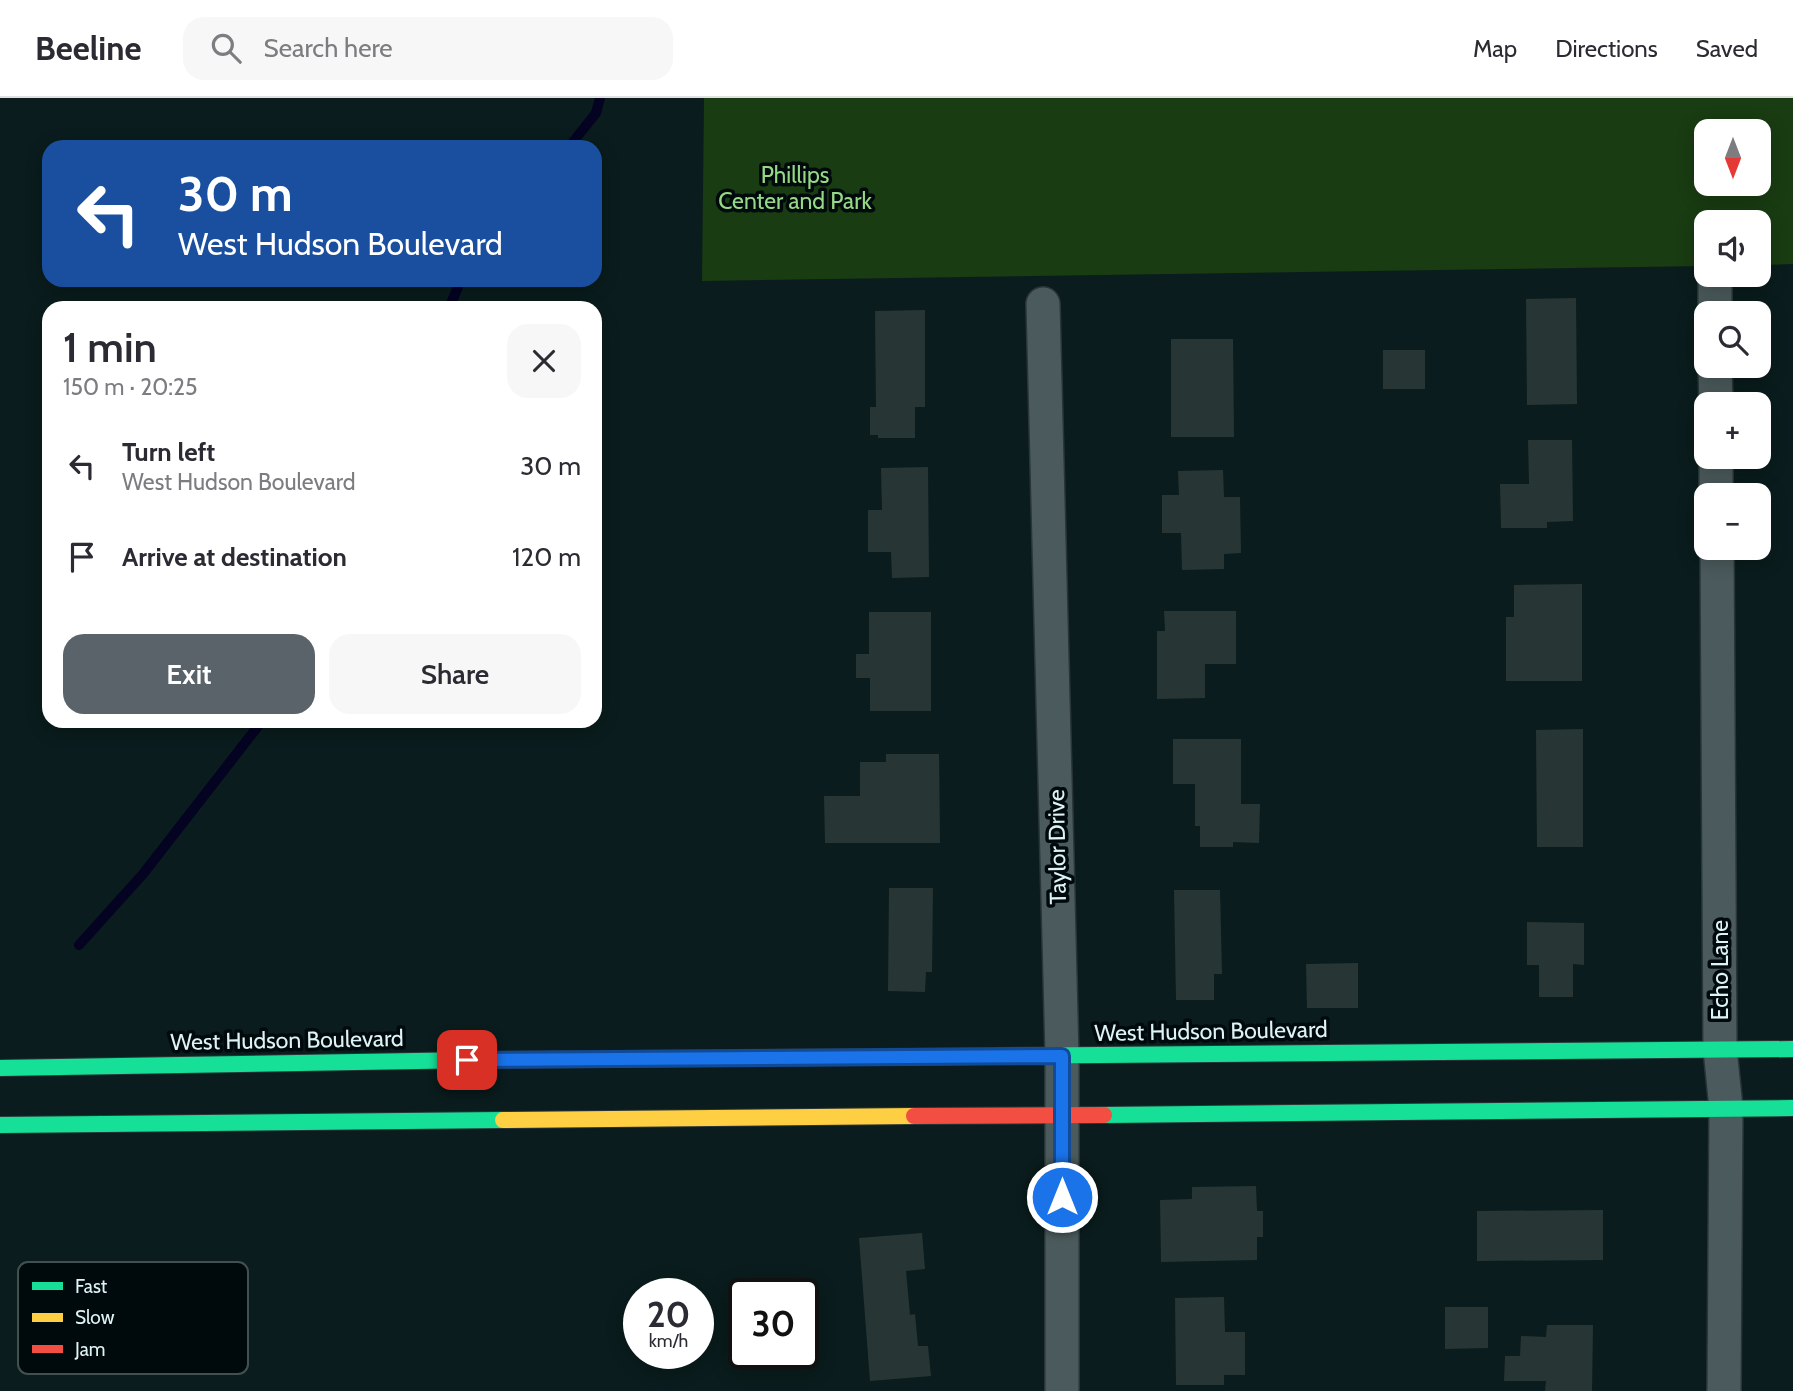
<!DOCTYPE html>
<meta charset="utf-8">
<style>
:root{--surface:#fff;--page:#f7f7f7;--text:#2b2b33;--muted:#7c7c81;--line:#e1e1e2;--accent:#5a6369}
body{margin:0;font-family:Cabin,sans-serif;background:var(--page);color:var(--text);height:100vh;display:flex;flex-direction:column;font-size:26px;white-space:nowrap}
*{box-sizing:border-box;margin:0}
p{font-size:23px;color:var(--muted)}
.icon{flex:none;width:38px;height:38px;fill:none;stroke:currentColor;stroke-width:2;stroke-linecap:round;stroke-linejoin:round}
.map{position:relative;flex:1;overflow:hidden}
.details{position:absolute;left:42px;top:203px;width:560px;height:427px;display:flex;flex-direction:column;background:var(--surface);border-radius:21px;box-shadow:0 4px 18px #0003}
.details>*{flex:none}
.guide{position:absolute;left:42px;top:42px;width:560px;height:147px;border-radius:21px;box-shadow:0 4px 18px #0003;background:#1a4fa0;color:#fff;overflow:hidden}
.needle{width:46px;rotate:180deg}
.controls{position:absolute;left:1694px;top:21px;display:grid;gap:14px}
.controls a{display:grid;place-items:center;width:77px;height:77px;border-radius:14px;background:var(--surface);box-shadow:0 4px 18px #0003;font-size:35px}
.speed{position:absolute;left:623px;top:1180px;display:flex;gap:14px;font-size:35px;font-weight:700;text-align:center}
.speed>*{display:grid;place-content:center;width:91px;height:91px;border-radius:50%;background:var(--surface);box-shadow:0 4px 18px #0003;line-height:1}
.speed small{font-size:18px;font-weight:400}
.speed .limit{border:4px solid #111;border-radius:10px;background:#fff;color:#111}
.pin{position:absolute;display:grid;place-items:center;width:60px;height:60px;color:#fff;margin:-30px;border-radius:14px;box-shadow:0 4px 10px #0006}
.me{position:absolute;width:77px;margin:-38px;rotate:0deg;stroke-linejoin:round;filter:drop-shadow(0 0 5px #0008)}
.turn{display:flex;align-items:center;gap:24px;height:147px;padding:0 21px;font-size:32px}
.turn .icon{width:91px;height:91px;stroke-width:2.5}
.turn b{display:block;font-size:49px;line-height:60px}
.round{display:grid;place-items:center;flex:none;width:74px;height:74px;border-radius:21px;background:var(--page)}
.head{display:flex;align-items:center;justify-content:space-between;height:119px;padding:0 21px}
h1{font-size:42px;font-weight:600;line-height:52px}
.button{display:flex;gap:14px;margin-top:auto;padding:14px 21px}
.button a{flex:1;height:80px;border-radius:21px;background:var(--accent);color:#fff;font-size:28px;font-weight:600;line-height:80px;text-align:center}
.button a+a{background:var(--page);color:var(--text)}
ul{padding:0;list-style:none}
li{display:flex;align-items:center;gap:21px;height:91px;padding:0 21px}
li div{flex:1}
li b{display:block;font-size:26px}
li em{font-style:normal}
header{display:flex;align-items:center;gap:42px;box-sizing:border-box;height:98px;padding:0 35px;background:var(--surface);border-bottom:2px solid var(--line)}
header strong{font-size:33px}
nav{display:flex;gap:38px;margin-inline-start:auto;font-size:24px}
.search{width:490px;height:63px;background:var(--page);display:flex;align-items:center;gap:18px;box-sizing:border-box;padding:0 24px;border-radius:21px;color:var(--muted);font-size:26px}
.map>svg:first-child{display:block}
</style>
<header>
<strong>Beeline</strong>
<div class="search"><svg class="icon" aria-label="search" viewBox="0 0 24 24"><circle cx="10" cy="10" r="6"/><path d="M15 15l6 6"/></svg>Search here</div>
<nav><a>Map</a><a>Directions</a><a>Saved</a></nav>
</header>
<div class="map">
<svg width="1793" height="1293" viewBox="0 0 1793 1293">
<rect width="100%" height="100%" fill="#0a1c1d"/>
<path fill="#193c12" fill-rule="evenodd" d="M704 0H1793V166L1759 167V124H1706V168L702 183ZM1706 33H1759V86H1706Z"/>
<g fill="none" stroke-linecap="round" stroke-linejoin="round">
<g stroke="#040322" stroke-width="10">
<polyline points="569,49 596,15 600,0"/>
<polyline points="449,210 461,182"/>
<polyline points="79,847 143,776 262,623"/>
</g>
</g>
<g fill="#273634">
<polygon points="1576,200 1577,306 1527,307 1526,201"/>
<polygon points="925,212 925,309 915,309 915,340 878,340 878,337 870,337 870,309 876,309 875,213"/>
<polygon points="1171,241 1233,241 1234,339 1171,339"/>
<rect x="1383" y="252" width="42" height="39"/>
<polygon points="1528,342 1572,342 1573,423 1547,424 1547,430 1501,430 1500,386 1529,386"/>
<polygon points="928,369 929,479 892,480 891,454 868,454 868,412 882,412 881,370"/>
<polygon points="1223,372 1224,399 1240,399 1241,455 1224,456 1224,471 1182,472 1181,435 1162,435 1162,397 1179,397 1178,373"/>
<polygon points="1582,486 1582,583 1506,583 1506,519 1514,519 1514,487"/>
<polygon points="1164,513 1236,513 1236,566 1205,566 1205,600 1157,601 1157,533 1165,533"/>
<polygon points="869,514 931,514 931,613 870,613 870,580 856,580 856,556 869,556"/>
<polygon points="1583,631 1583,749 1537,749 1536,632"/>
<polygon points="1173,641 1241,641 1241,706 1260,706 1259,745 1233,744 1233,749 1200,749 1200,728 1195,728 1195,686 1173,686"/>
<polygon points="886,656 939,656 940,745 825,745 824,698 860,698 860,664 886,664"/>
<polygon points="889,790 933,790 932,874 926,874 925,894 888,893"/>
<polygon points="1174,792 1220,792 1222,876 1214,876 1214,902 1176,902"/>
<polygon points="1527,824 1584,825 1584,867 1573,866 1573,899 1539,899 1539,867 1527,867"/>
<polygon points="1358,865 1358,910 1307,910 1306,866"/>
<polygon points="1256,1088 1257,1113 1263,1113 1263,1139 1257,1139 1257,1162 1161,1164 1160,1102 1192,1101 1192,1089"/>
<polygon points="1603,1112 1603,1162 1477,1163 1477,1113"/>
<polygon points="922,1135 925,1171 906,1173 910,1217 915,1216 918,1248 928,1248 931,1278 870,1283 859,1140"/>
<polygon points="1224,1199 1225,1234 1245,1234 1245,1277 1224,1277 1224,1287 1176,1287 1175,1200"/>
<polygon points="1445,1209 1488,1209 1488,1250 1445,1251"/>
<polygon points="1547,1227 1593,1227 1592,1293 1545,1293 1546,1283 1504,1283 1505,1258 1520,1258 1521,1238 1546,1239"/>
</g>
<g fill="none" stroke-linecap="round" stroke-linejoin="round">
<g stroke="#293536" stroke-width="36">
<g id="street">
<polyline points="1715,177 1715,215"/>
<polyline points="1043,206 1062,958 1062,1293"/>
<polyline points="1715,268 1716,306"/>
<polyline points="1716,359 1716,397"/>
<polyline points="1717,450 1720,951 1726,1010 1724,1293"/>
</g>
</g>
<g stroke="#293536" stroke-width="18">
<g id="fast">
<polyline points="875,959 1793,951"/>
<polyline points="0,970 474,962"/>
<polyline points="1104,1017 1793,1010"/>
<polyline points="0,1027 503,1022"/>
</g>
</g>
<g stroke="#293536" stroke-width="18">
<g id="slow">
<polyline points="474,962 875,959"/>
<polyline points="503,1022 914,1018"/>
</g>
</g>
<g stroke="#293536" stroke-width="18">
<polyline id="jam" points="914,1018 1104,1017"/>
</g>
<use href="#street" stroke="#4b5a5c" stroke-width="33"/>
<use href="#fast" stroke="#16e098" stroke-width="16"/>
<use href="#slow" stroke="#ffcf43" stroke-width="16"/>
<use href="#jam" stroke="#f24e42" stroke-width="16"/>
</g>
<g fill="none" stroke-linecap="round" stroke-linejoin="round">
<g stroke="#114b97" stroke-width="18">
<polyline id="route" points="467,962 1062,958 1062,1099"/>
</g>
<use href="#route" stroke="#1a73e8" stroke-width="12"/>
</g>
<g text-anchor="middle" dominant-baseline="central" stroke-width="7" stroke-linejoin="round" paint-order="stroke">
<g font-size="23" fill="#96d885" stroke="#000a0c">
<text x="795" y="77">Phillips<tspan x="795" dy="26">Center and Park</tspan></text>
</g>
<g font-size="23" fill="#def3f6" stroke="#000a0c">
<text transform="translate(1057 749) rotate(-91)">Taylor Drive</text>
<text transform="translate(1720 872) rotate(-90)">Echo Lane</text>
<text transform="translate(1211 933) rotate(-1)">West Hudson Boulevard</text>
<text transform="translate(287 942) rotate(-1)">West Hudson Boulevard</text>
</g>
</g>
<rect x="18" y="1164" width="230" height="112" rx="10" fill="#000a0c" stroke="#435052" stroke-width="2"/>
<rect x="32" y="1184" width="31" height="8" fill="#16e098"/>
<rect x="32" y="1215" width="31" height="9" fill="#ffcf43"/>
<rect x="32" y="1247" width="31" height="8" fill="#f24e42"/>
<g font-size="19" fill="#def3f6">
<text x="75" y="1195">Fast</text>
<text x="75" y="1226">Slow</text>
<text x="75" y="1258">Jam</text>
</g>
</svg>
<div class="controls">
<a><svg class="needle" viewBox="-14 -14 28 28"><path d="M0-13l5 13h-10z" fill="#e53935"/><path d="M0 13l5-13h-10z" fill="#7c7c81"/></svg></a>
<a><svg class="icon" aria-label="sound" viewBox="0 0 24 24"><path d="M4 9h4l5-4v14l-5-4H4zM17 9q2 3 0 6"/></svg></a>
<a><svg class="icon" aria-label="search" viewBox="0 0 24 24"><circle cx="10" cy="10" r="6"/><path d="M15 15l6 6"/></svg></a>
<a>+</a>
<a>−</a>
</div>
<div class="speed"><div>20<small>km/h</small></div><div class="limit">30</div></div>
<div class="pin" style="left:467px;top:962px;background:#d93025"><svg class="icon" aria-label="arrive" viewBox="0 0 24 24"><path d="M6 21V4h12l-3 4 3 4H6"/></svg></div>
<svg class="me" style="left:1062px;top:1099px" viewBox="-20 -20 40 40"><circle r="17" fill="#1a73e8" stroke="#fff" stroke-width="3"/><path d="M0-11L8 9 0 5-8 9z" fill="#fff"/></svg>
<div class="guide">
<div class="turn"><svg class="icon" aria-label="left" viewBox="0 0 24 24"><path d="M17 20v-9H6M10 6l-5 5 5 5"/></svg><div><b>30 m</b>West Hudson Boulevard</div></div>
</div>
<section class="details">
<div class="head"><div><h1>1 min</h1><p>150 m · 20:25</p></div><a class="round"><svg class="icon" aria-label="close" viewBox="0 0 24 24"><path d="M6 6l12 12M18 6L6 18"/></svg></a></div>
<ul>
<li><svg class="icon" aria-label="left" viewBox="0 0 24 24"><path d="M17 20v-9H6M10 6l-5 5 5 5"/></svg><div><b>Turn left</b><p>West Hudson Boulevard</p></div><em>30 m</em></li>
<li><svg class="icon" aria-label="arrive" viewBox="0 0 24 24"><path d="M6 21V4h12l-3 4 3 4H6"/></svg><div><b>Arrive at destination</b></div><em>120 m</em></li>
</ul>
<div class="button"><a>Exit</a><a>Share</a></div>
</section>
</div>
